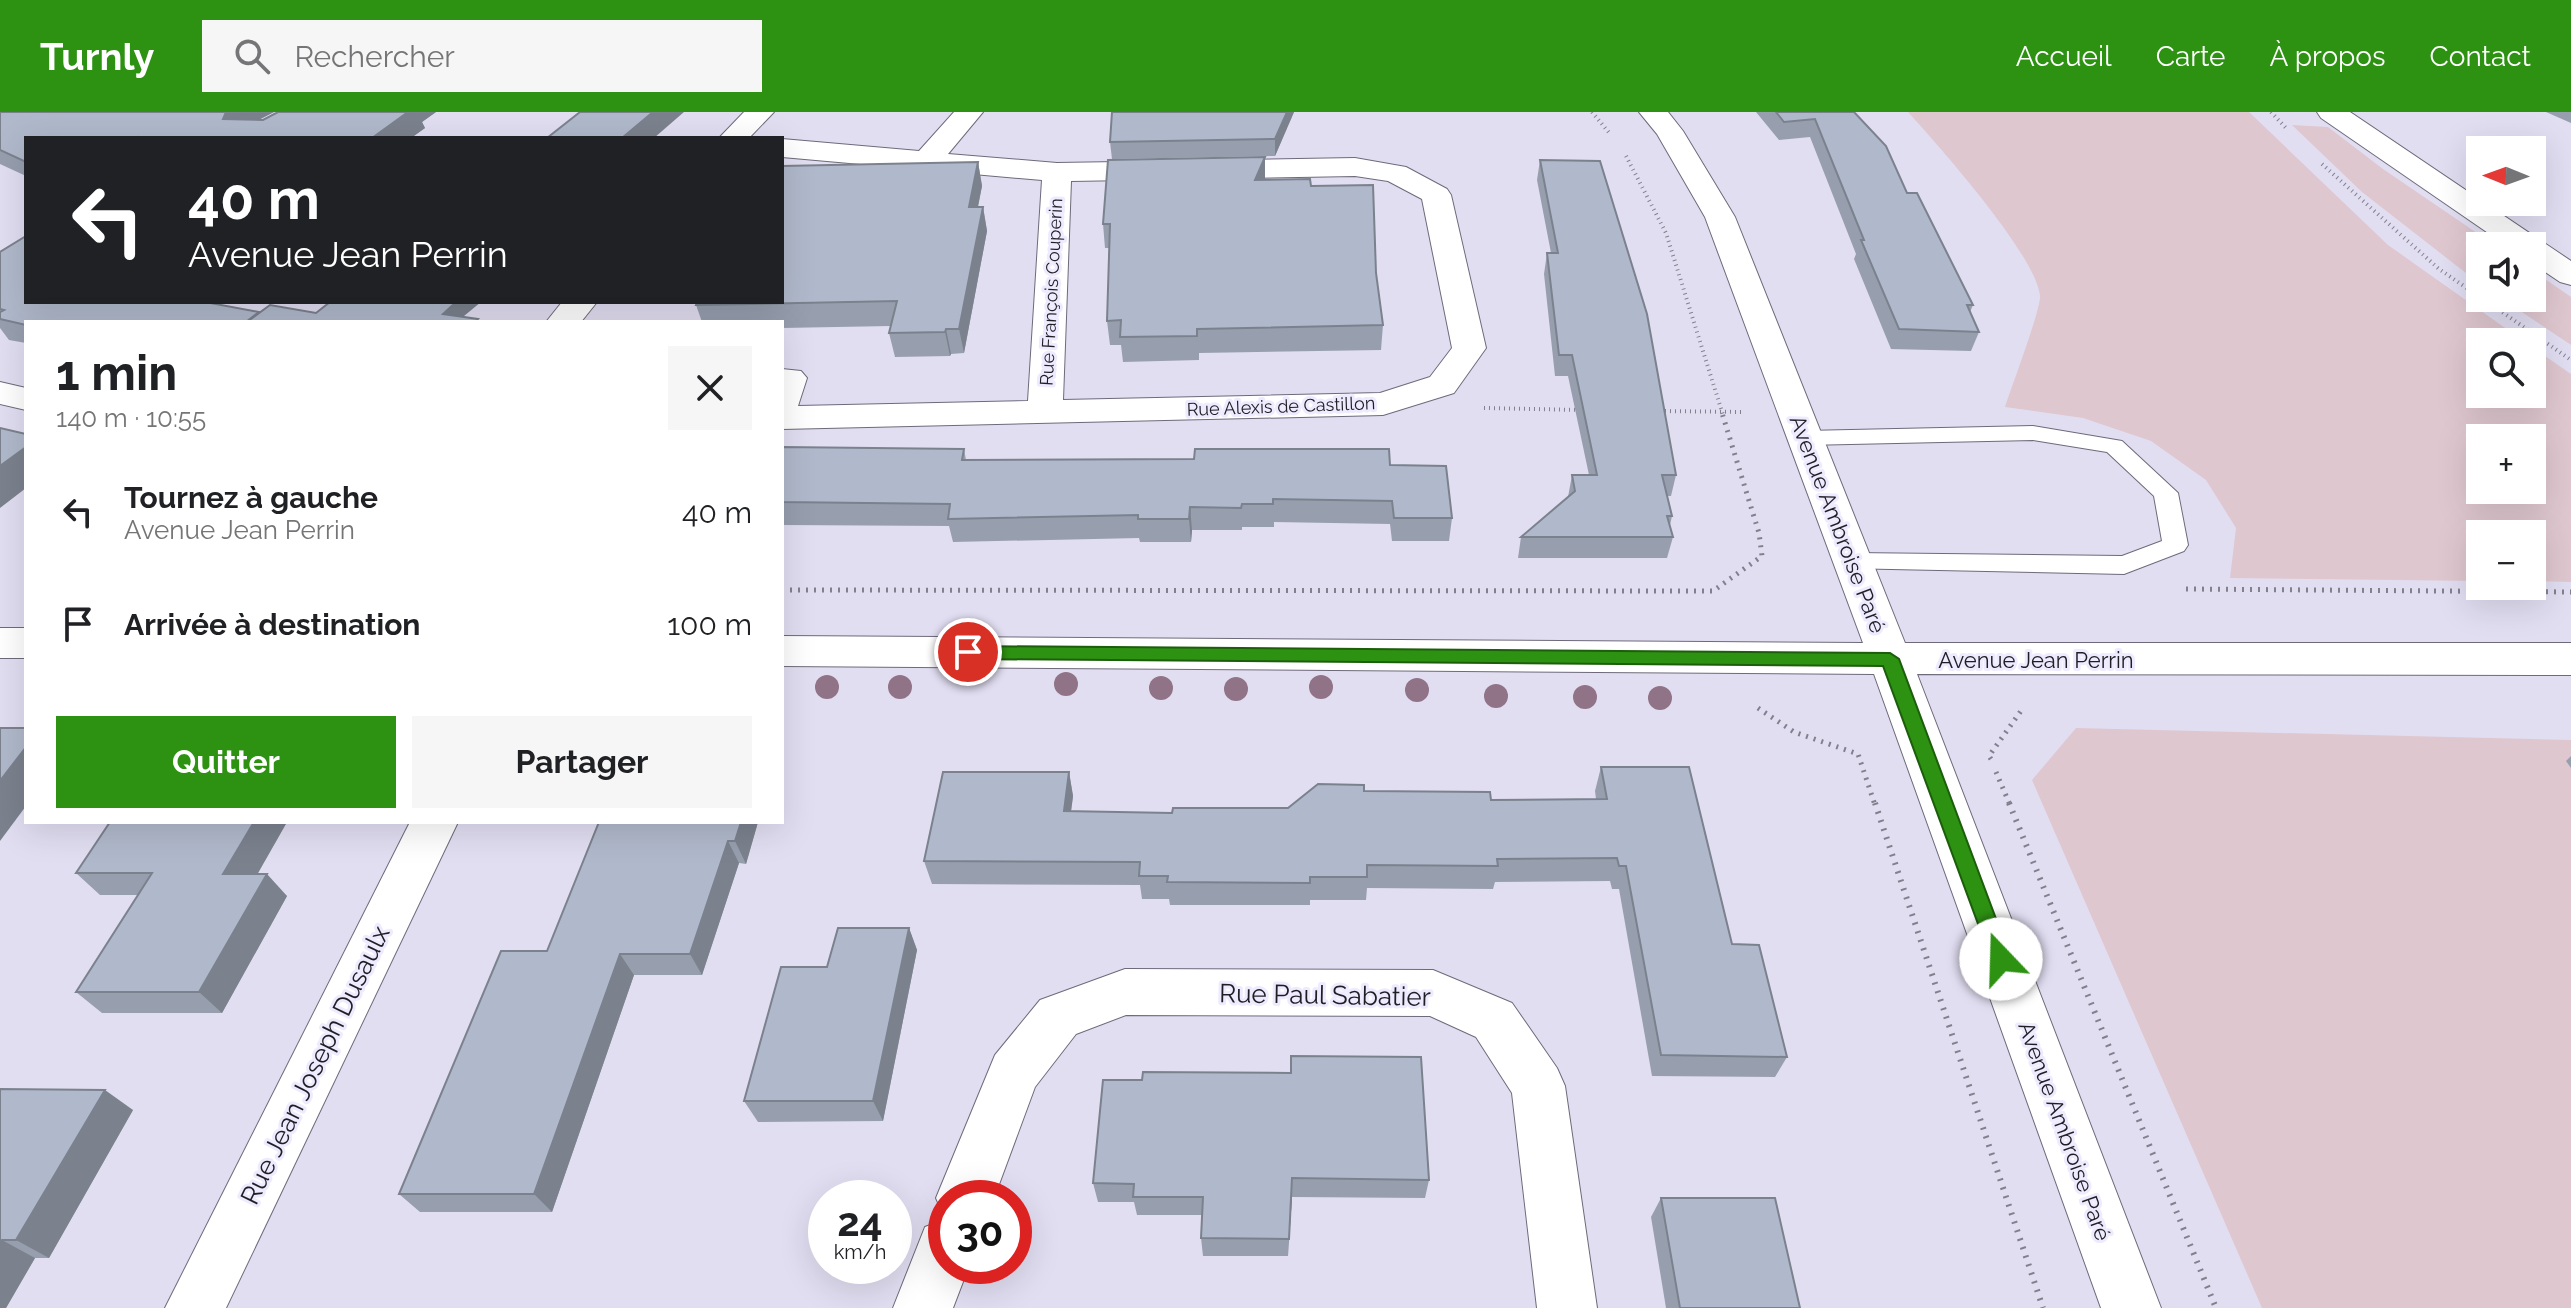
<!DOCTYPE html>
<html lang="fr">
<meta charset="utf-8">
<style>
:root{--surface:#fff;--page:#f6f6f6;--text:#202124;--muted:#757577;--accent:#2d9112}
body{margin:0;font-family:Raleway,sans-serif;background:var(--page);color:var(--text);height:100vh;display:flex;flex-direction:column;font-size:30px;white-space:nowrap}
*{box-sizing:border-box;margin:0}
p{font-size:26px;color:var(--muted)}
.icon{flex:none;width:44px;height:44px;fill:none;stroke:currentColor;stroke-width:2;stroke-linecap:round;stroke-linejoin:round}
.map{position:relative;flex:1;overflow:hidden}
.side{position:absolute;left:24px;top:208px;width:760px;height:504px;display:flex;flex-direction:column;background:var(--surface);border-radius:0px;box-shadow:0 8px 32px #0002}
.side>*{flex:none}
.guide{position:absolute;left:24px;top:24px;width:760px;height:168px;border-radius:0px;box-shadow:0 8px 32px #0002;background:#202124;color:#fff;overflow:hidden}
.needle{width:52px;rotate:271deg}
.controls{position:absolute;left:2466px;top:24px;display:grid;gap:16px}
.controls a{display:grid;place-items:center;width:80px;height:80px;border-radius:0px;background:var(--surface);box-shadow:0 8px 32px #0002;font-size:40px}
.speed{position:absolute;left:808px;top:1068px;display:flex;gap:16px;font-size:40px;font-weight:700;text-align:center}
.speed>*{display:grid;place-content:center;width:104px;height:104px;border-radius:50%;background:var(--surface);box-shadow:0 8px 32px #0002;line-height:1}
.speed small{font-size:20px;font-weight:400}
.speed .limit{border:12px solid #d22;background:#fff;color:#111}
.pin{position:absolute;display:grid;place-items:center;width:68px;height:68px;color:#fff;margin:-34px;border:4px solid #fff;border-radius:50%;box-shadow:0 2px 8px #0007}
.me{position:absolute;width:88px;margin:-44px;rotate:339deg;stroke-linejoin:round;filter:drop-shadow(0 0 6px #0008)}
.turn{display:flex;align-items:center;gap:28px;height:168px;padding:0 32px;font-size:36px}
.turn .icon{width:104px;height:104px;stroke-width:2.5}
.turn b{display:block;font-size:56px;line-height:68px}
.round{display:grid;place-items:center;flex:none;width:84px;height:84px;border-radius:0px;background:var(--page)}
.overview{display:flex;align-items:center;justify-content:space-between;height:136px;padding:0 32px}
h1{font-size:48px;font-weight:700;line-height:60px}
.primary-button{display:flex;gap:16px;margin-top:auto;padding:16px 32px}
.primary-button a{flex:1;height:92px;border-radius:0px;background:var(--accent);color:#fff;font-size:32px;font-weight:700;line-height:92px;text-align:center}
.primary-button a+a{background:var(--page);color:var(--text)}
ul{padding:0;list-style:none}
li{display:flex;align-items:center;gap:24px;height:112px;padding:0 32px}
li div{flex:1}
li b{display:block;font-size:30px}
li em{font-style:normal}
header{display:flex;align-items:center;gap:48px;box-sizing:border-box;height:112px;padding:0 40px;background:var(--accent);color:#fff}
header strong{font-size:38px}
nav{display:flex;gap:44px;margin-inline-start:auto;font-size:28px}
.search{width:560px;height:72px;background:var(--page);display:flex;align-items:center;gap:20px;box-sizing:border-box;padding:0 28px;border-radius:0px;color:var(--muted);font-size:30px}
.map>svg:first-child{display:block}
</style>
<header>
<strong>Turnly</strong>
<div class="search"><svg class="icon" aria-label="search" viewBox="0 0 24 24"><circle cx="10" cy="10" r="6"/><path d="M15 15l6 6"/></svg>Rechercher</div>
<nav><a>Accueil</a><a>Carte</a><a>À propos</a><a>Contact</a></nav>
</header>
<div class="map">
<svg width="2571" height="1196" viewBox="0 0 2571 1196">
<rect width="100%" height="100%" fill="#e2def2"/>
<g fill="#dfc7cf" fill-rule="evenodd">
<path d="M1908 0H2249L2388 133 2525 230H2480V282H2532V235L2571 262V470L2532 469V422H2480V469L2230 466 2236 416 2206 368 2151 329 2083 306 2005 295C2011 276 2041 197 2040 184 2036 143 1938 33 1908 0ZM2532 326V378H2480V326Z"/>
<polygon points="2292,13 2328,15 2383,57 2496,134 2480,134 2480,172 2362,80"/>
<polygon points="2532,158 2571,185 2571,233 2501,186 2532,186"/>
<polygon points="2076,616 2571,628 2571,1196 2262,1196 2032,668"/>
</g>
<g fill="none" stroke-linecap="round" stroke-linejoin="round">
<g stroke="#6e6a7b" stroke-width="2">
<polygon id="lane" points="2033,314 2122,329 2178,381 2188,433 2184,439 2124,462 1843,456 1839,450 1843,444 1852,441 2122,444 2162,429 2154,384 2107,340 2033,328 1805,333 1797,331 1793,326 1797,321 1805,319"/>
</g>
<g stroke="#6e6a7b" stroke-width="2">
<g id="street">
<polygon points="744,0 774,0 749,26 719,26"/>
<path d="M954 0H983L948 42 1057 51 1355 46 1406 55 1447 77 1451 83 1486 236 1454 281 1383 303 782 317V257L801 259 807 266 798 294 1028 289 1042 68 782 45V27L919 39ZM1355 64 1388 69 1422 87 1452 236 1430 265 1380 281 1063 288 1071 69Z"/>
<polygon points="1639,0 1668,0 1683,19 1735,105 1905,531 2571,531 2571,563 1917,562 2161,1196 2101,1196 1874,562 782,554 782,524 1863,531 1705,105 1657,22"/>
<polygon points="562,190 597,190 581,210 546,210"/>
<polygon points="0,270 26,276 26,298 0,292"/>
<rect x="0" y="516" width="26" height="30"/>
<polygon points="410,710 458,710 226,1196 165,1196"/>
<polygon points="1125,857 1433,858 1512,891 1557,956 1565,974 1597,1196 1537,1196 1512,981 1476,925 1430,904 1126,903 1076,922 1035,975 994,1086 946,1086 945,1106 936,1086 995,943 1040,888"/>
<polygon points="946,1107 946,1154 969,1154 953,1196 893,1196 925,1115"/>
</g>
</g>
<g stroke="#6e6a7b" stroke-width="2">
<polygon id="secondary" points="2317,0 2350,0 2571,149 2571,173 2560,170 2532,151 2532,134 2507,134 2321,6"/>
</g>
<g stroke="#83808e" stroke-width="4" stroke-dasharray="1 4" stroke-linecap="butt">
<polyline points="1592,0 1611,23"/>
<polyline points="2271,0 2286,16"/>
<polyline points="1626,44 1666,121 1723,303"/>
<polyline points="2322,52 2439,157 2480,185"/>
<polyline points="2482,186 2571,248"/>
<polyline points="1484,296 1582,298"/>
<polyline points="1660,299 1742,300"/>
</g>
<g stroke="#83808e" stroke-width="5" stroke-dasharray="2 6" stroke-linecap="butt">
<polyline points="2186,477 2571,480"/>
<polyline points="782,478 1713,479 1762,444 1759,421 1722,301"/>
<polyline points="1758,596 1794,620 1858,642 1875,693"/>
<polyline points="1991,647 1989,644 2023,596"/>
<polyline points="1996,660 2010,693"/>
</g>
<g stroke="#83808e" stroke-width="6" stroke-dasharray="2 7" stroke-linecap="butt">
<polyline points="1875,691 2043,1196"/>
<polyline points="2009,691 2216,1196"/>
</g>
<use href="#lane" fill="#fff" fill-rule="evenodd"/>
<use href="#street" fill="#fff" fill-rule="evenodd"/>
<use href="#secondary" fill="#fff" fill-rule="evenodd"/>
</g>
<g fill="#907387">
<circle cx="1066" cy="572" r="12"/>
<circle cx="827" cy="575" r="12"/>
<circle cx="900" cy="575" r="12"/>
<circle cx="1321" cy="575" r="12"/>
<circle cx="1161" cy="576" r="12"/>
<circle cx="1236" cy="577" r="12"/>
<circle cx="1417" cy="578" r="12"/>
<circle cx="1496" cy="584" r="12"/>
<circle cx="1585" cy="585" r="12"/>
<circle cx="1660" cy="586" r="12"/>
</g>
<g fill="#979faf">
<polygon points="0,0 274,0 259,8 263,8 278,0 436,0 422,10 425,16 411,26 26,26 26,64 0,52"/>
<polygon points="1294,0 1275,44 1112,47 1110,30"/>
<polygon points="1756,0 1854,0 1907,81 1973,193 1970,200 1979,220 1971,239 1891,237 1854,147 1856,142 1810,25 1779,28"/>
<polygon points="2546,0 2571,0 2571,11"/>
<polygon points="1265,45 1265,68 1311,74 1376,161 1383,213 1381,238 1199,241 1199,248 1123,250 1121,233 1110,233 1107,209 1109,136 1105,136 1103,112"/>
<polygon points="1540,48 1676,363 1671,384 1667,384 1672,404 1670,413 1673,425 1667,446 1518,446 1521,425 1568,385 1572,363 1589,363 1568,264 1555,264 1544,162 1547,141 1551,141 1537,68"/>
<polygon points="978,50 982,74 978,95 983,95 987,119 964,241 951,242 950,244 895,245 889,221 891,214 782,216 782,210 702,210 696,193"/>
<polygon points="0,140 26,190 260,201 464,204 26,210 26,231 9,228 0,216"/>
<polygon points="782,335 964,337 966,348 1390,353 1452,406 1449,429 1392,429 1390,412 1274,410 1274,415 1242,415 1242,418 1192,418 1191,430 1140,430 1139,426 953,430 949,414 782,413"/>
<polygon points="2571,644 2571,656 2566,649"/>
<polygon points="1601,655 1732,832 1787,945 1775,965 1652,964 1619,777 1612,777 1610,769 1495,770 1493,777 1367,776 1366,788 1310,788 1310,793 1170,793 1169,787 1142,787 1140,773 932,772 924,749 1069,660 1073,684 1071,699 1172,701 1288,696 1364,679 1491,688 1596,687 1595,679"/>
<polygon points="110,710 287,710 257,762 287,784 222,901 102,901 76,880 138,783 100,783 76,761"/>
<polygon points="599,710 758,710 746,752 739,751 702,863 634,863 552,1100 420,1100 399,1082 547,839"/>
<polygon points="909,816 917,838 883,1009 758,1010 744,989 827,855"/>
<polygon points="1103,968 1429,1068 1425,1086 1292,1085 1288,1144 1203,1144 1201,1126 1202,1103 1137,1103 1134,1090 1098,1090 1093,1071"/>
<polygon points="0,977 133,998 49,1146 35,1146 6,1196 0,1196"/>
<polygon points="1661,1086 1800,1196 1666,1196 1651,1105"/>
</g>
<g fill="#7b828e">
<polygon points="226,0 274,0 240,17 223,7"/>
<polygon points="408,0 436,0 422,10 425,16 411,26 372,26"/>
<polygon points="653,0 684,0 654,26 622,26"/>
<polygon points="1287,0 1294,0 1275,44 1275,27"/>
<polygon points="1265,45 1265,69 1255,68"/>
<polygon points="978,50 982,74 973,119 969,95"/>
<polygon points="983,95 987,119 964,241 959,217"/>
<polygon points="447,190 481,190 464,204 467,210 443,202"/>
<polygon points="946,217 951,242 950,244 945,220"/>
<polygon points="26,335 26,376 0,396 0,354"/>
<polygon points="1190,395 1192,418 1191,430 1189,407"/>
<polygon points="26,635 26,694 0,729 0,669"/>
<polygon points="1069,660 1073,684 1068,723 1064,699"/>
<polygon points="254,710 287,710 245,784 223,762"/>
<polygon points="741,710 758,710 746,752 735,729"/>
<polygon points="728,729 739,751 702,863 690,842"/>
<polygon points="267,762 287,784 222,901 199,880"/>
<polygon points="909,816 917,838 883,1009 873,989"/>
<polygon points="620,842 634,863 552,1100 534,1082"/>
<polygon points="105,978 133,998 49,1146 16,1128"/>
<polygon points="1292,1066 1292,1085 1288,1144 1289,1127"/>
<polygon points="2,1128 35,1146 6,1196 0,1196 0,1130"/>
</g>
<g fill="#b0b9cb" stroke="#7b828e" stroke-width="2">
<polygon points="0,0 226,0 223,7 263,8 278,0 408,0 372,26 139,26 138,25 135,26 26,26 26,50 0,38"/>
<polygon points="580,0 653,0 622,26 547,26"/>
<polygon points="1112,0 1287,0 1275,27 1110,30"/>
<polygon points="1776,0 1854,0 1886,34 1907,81 1917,81 1973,193 1967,193 1979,220 1899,217 1861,128 1864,128 1815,7 1784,10"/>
<polygon points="1265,45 1255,68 1310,67 1311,74 1373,73 1376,161 1383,213 1197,217 1197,224 1120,225 1121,208 1107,209 1110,112 1103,112 1108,48"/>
<polygon points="1540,48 1600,49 1647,202 1676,363 1662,363 1672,404 1667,404 1673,425 1521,425 1575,379 1572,363 1597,363 1572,243 1559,243 1547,141 1558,141"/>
<polygon points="978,50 969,95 983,95 959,217 946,217 945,220 889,221 897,189 696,193 697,190 782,190 782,54"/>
<polygon points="26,124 26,190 205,190 259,200 246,210 26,210 26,213 0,207 0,200 4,198 0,197 0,140"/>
<polygon points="330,190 456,190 443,202 478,207 475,210 247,210 270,193 316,201"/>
<polygon points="0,316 26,322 26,335 0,354"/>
<polygon points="782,335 964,337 962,348 1194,347 1195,337 1389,337 1390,353 1446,354 1452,406 1394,406 1392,389 1273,387 1273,392 1242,392 1241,396 1190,395 1189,407 1138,407 1138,403 948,407 950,392 782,390"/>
<polygon points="0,616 26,616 26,635 0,669"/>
<polygon points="1601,655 1689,655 1732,832 1759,833 1787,945 1661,943 1626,754 1619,754 1617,746 1497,747 1498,754 1367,753 1367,765 1310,765 1310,771 1167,770 1168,764 1139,764 1140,750 924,749 943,660 1069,660 1064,699 1172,701 1173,696 1288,696 1318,672 1364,673 1364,679 1490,680 1491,688 1607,687"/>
<polygon points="110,710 254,710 223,762 267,762 199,880 76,880 152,761 76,761"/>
<polygon points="599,710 741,710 735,729 728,729 690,842 620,842 534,1082 399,1082 501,839 547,839"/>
<polygon points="838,816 909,816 873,989 744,989 781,855 827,855"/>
<polygon points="1291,944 1421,945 1429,1068 1292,1066 1289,1127 1201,1126 1203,1085 1133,1085 1134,1072 1093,1071 1103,968 1142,968 1143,960 1291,961"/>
<polygon points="0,977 105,978 16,1128 2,1128 0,1130"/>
<polygon points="1661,1086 1775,1086 1800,1196 1680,1196"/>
</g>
<polygon fill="#2d9112" stroke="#1d5e0c" stroke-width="2" points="968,534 1890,541 1899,547 2011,847 2008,853 2001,856 1994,853 1991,847 1883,554 968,547 960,540"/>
<g text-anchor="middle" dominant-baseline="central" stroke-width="6" stroke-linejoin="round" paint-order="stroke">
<g font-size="18" fill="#201e25" stroke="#efebff">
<text transform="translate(1051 180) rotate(-87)">Rue François Couperin</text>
<text transform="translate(1281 294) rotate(-2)">Rue Alexis de Castillon</text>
</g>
<g font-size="22" fill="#201e25" stroke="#efebff">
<text transform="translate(1838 412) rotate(69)">Avenue Ambroise Paré</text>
<text x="2036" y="548">Avenue Jean Perrin</text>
<text transform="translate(2065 1019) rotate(70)">Avenue Ambroise Paré</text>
</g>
<g font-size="26" fill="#201e25" stroke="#efebff">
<text transform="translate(1325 883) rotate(1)">Rue Paul Sabatier</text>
<text transform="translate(315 953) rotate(-64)">Rue Jean Joseph Dusaulx</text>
</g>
</g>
</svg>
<div class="controls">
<a><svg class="needle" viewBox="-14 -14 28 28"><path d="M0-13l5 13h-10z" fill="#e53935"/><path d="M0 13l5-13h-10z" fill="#757577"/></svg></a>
<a><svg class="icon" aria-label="sound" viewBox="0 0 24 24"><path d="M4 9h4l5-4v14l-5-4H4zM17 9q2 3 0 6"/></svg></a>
<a><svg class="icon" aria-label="search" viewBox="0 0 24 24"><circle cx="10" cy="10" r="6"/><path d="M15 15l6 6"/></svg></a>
<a>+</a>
<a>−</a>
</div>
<div class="speed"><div>24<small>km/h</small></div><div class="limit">30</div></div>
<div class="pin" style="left:968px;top:540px;background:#d93025"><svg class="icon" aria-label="arrive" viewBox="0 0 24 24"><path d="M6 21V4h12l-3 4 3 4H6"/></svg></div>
<svg class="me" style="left:2001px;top:847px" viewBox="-20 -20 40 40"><circle r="19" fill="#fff"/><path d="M0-13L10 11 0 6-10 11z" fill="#2d9112"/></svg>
<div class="guide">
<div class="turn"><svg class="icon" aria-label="left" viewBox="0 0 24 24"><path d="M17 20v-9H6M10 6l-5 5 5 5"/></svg><div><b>40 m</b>Avenue Jean Perrin</div></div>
</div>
<section class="side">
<div class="overview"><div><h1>1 min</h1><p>140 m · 10:55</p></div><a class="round"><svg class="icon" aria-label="close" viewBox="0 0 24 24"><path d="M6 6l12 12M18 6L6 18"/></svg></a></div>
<ul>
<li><svg class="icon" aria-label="left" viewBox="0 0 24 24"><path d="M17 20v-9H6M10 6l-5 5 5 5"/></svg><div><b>Tournez à gauche</b><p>Avenue Jean Perrin</p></div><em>40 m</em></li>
<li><svg class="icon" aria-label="arrive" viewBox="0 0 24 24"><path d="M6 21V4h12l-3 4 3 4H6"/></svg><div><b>Arrivée à destination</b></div><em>100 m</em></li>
</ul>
<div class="primary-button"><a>Quitter</a><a>Partager</a></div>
</section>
</div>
